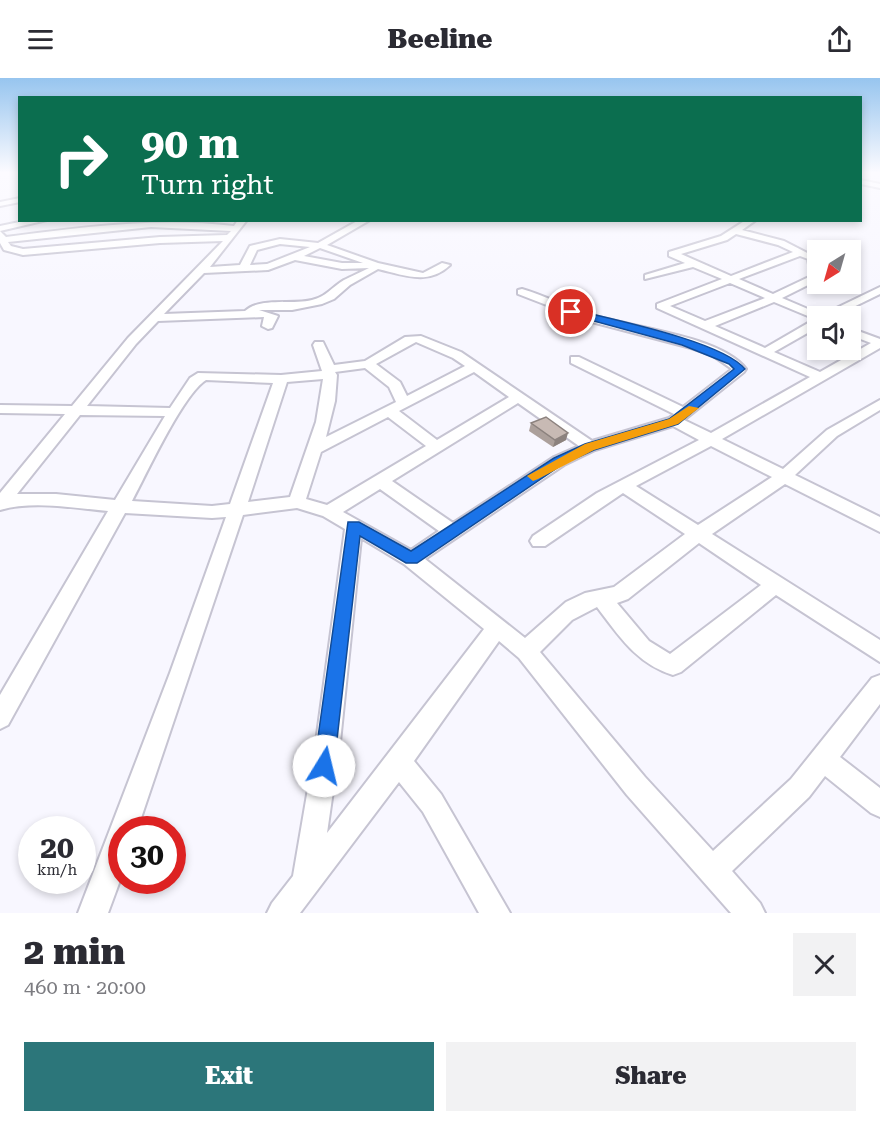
<!DOCTYPE html>
<meta charset="utf-8">
<style>
:root{--surface:#fff;--page:#f2f2f3;--text:#2b2b33;--muted:#7c7c81;--accent:#2c767a}
body{margin:0;font-family:"Roboto Serif",serif;background:var(--page);color:var(--text);height:100vh;display:flex;flex-direction:column;font-size:22px;white-space:nowrap}
*{box-sizing:border-box;margin:0}
p{font-size:20px;color:var(--muted)}
.icon{flex:none;width:33px;height:33px;fill:none;stroke:currentColor;stroke-width:2;stroke-linecap:round;stroke-linejoin:round}
.map{position:relative;height:835px;overflow:hidden}
.side{display:flex;flex-direction:column;background:var(--surface);flex:1}
.side>*{flex:none}
.hud{position:absolute;left:18px;top:18px;width:844px;height:126px;border-radius:0px;box-shadow:0 3px 9px #0003;background:#0b6e4f;color:#fff;overflow:hidden}
.needle{width:39px;rotate:217deg}
.buttons{position:absolute;left:807px;top:162px;display:grid;gap:12px}
.buttons a{display:grid;place-items:center;width:54px;height:54px;border-radius:0px;background:var(--surface);box-shadow:0 3px 9px #0003;font-size:30px}
.speed{position:absolute;left:18px;top:738px;display:flex;gap:12px;font-size:30px;font-weight:700;text-align:center}
.speed>*{display:grid;place-content:center;width:78px;height:78px;border-radius:50%;background:var(--surface);box-shadow:0 3px 9px #0003;line-height:1}
.speed small{font-size:15px;font-weight:400}
.speed .limit{border:9px solid #d22;background:#fff;color:#111}
.pin{position:absolute;display:grid;place-items:center;width:51px;height:51px;color:#fff;margin:-26px;border:3px solid #fff;border-radius:50%;box-shadow:0 2px 6px #0007}
.me{position:absolute;width:66px;margin:-33px;rotate:9deg;stroke-linejoin:round;filter:drop-shadow(0 0 4px #0008)}
.turn{display:flex;align-items:center;gap:21px;height:126px;padding:0 24px;font-size:27px}
.turn .icon{width:78px;height:78px;stroke-width:2.5}
.turn b{display:block;font-size:42px;line-height:51px}
.round{display:grid;place-items:center;flex:none;width:63px;height:63px;border-radius:0px;background:var(--page)}
.headline{display:flex;align-items:center;justify-content:space-between;height:102px;padding:0 24px}
h1{font-size:36px;font-weight:800;line-height:45px}
.action{display:flex;gap:12px;margin-top:auto;padding:12px 24px}
.action a{flex:1;height:69px;border-radius:0px;background:var(--accent);color:#fff;font-size:24px;font-weight:800;line-height:69px;text-align:center}
.action a+a{background:var(--page);color:var(--text)}
header{display:flex;justify-content:space-between;align-items:center;height:78px;padding:0 24px;background:var(--surface);font-size:27px;font-weight:800}
.map>svg:first-child{display:block}
</style>
<header><svg class="icon" aria-label="menu" viewBox="0 0 24 24"><path d="M4 6h16M4 12h16M4 18h16"/></svg>Beeline<svg class="icon" aria-label="share" viewBox="0 0 24 24"><path d="M12 15V3M7 8l5-5 5 5M5 13v7h14v-7"/></svg></header>
<div class="map">
<svg width="880" height="835" viewBox="0 0 880 835">
<rect width="100%" height="100%" fill="#f8f7ff"/>
<g fill="none" stroke-linecap="round" stroke-linejoin="round">
<g stroke="#c6c4d2" stroke-width="4">
<g id="minor">
<polygon points="861,102 880,106 880,110 861,106"/>
<polygon points="20,120 20,124 0,128 0,124"/>
<path d="M29 142H47L0 153 6 159C82 149 158 139 234 148L238 142H247L210 189 240 187 250 168 280 161 318 165 359 142H370L327 167 378 185 423 195 442 185 450 187C428 208 404 197 378 191L350 207 334 221 322 226 292 232H259L278 238 272 250 268 251 262 248 264 239 158 243 136 266 87 328 170 330 190 300 198 295 281 297 322 293 313 267 315 264H323L334 287 365 283 405 259 421 258 461 274 592 363 669 340 674 336 571 285V279H579L683 329 732 291 712 277 691 270 588 243 518 216V212L522 211C546 218 568 230 591 237 631 249 721 258 746 291L744 294 684 342 711 355 810 299 657 230V226L722 201 693 189 645 201V197L685 185 669 178V174L721 158 746 142H756L742 152 784 163 817 180 818 202 782 220 822 237 880 209V216L835 238H818V249L774 274 820 294 871 265 850 257V250L880 261V270L722 361 783 391 827 352 880 322V332L837 358 795 397 880 439V454L785 406 712 456 880 562V584L776 517 681 594 673 597C637 586 619 558 597 529L572 542 540 574 645 699 713 773 791 701 872 600 880 597V626L840 679 880 710V739L871 735 825 698 809 719 732 793 760 825 765 835H731L627 717 519 580 499 563 414 683 441 716 510 835H479L423 734 399 704 300 835H267L272 825 293 798 316 664 345 451 323 438 297 430 243 437 137 752H122V797L108 835H78L170 595 226 439 212 440 125 435 8 647 0 651V617L108 433C73 430 33 422 0 432V415L65 336 0 335V327L72 328 128 260 223 163 160 165 23 177 4 172 0 165V148ZM151 149 231 153 227 157 160 159 23 171 11 168 8 164ZM736 156 778 167 793 174 731 198 681 176 727 162ZM280 166 310 169 267 186 250 187 257 172ZM320 170 363 185H342L304 178ZM800 178 808 181 811 198 773 216 739 201ZM295 182 342 191 369 190C361 194 352 198 344 202 332 209 326 219 312 222 292 227 260 219 245 233L164 236 204 195 268 192ZM730 205 765 220 705 243 670 228ZM774 224 815 241 765 270 715 248ZM416 264 453 280 465 288 407 318 400 304 376 286ZM365 290 389 309 396 324 326 359 335 323 337 297 335 294ZM474 294 509 319 437 362 399 333ZM323 301 316 344 290 419 248 424 287 304ZM206 302 273 305 230 426 212 428 132 423C146 397 183 316 206 302ZM518 325 579 368 554 379 453 445 392 403ZM80 337 165 338 115 422 56 416H17ZM388 339 426 368 327 427 306 421 321 374ZM673 348 699 362 597 415 533 458 530 463 533 468H545L623 415 685 456 614 509 585 515 566 524 525 560 425 481 564 387 595 372ZM711 368 772 399 698 447 636 408ZM380 411 439 453 411 472 343 434ZM361 460 404 486 484 551 327 755 340 664ZM699 465 761 507 670 576 649 563 617 525 628 521Z"/>
</g>
</g>
<use href="#minor" fill="#fff" fill-rule="evenodd"/>
</g>
<polygon fill="#aca09b" points="531,345 566,362 553,369 529,353"/>
<polygon fill="#8c827e" points="568,355 566,362 553,369 555,362"/>
<polygon fill="#c8bab4" stroke="#8c827e" stroke-width="1.5" points="546,339 568,355 555,362 531,345"/>
<linearGradient id="sky" x2="0" y2="1"><stop stop-color="#97c5ef"/><stop offset="0.45" stop-color="#fcfbff"/><stop offset="1" stop-color="#fcfbff" stop-opacity="0"/></linearGradient>
<rect width="880" height="210" fill="url(#sky)"/>
<path fill="#1a73e8" stroke="#114b97" stroke-width="1.5" d="M571 231C610 241 722 263 745 291L678 346 594 372 563 386 417 485H406L360 458 334 688 331 695 324 698 317 695 314 688 348 444H359L411 473 554 380 585 366 669 341 734 291 729 286 682 267 568 236V232Z"/>
<polygon fill="#f59e0b" points="689,328 699,330 678,346 594,372 538,401 533,403 527,398 585,366 669,341"/>
</svg>
<div class="buttons">
<a><svg class="needle" viewBox="-14 -14 28 28"><path d="M0-13l5 13h-10z" fill="#e53935"/><path d="M0 13l5-13h-10z" fill="#7c7c81"/></svg></a>
<a><svg class="icon" aria-label="sound" viewBox="0 0 24 24"><path d="M4 9h4l5-4v14l-5-4H4zM17 9q2 3 0 6"/></svg></a>
</div>
<div class="speed"><div>20<small>km/h</small></div><div class="limit">30</div></div>
<div class="pin" style="left:571px;top:234px;background:#d93025"><svg class="icon" aria-label="arrive" viewBox="0 0 24 24"><path d="M6 21V4h12l-3 4 3 4H6"/></svg></div>
<svg class="me" style="left:324px;top:688px" viewBox="-20 -20 40 40"><circle r="19" fill="#fff"/><path d="M0-13L10 11 0 6-10 11z" fill="#1a73e8"/></svg>
<div class="hud">
<div class="turn"><svg class="icon" aria-label="right" viewBox="0 0 24 24"><path d="M7 20v-9h11M14 6l5 5-5 5"/></svg><div><b>90 m</b>Turn right</div></div>
</div>
</div>
<section class="side">
<div class="headline"><div><h1>2 min</h1><p>460 m · 20:00</p></div><a class="round"><svg class="icon" aria-label="close" viewBox="0 0 24 24"><path d="M6 6l12 12M18 6L6 18"/></svg></a></div>
<div class="action"><a>Exit</a><a>Share</a></div>
</section>
